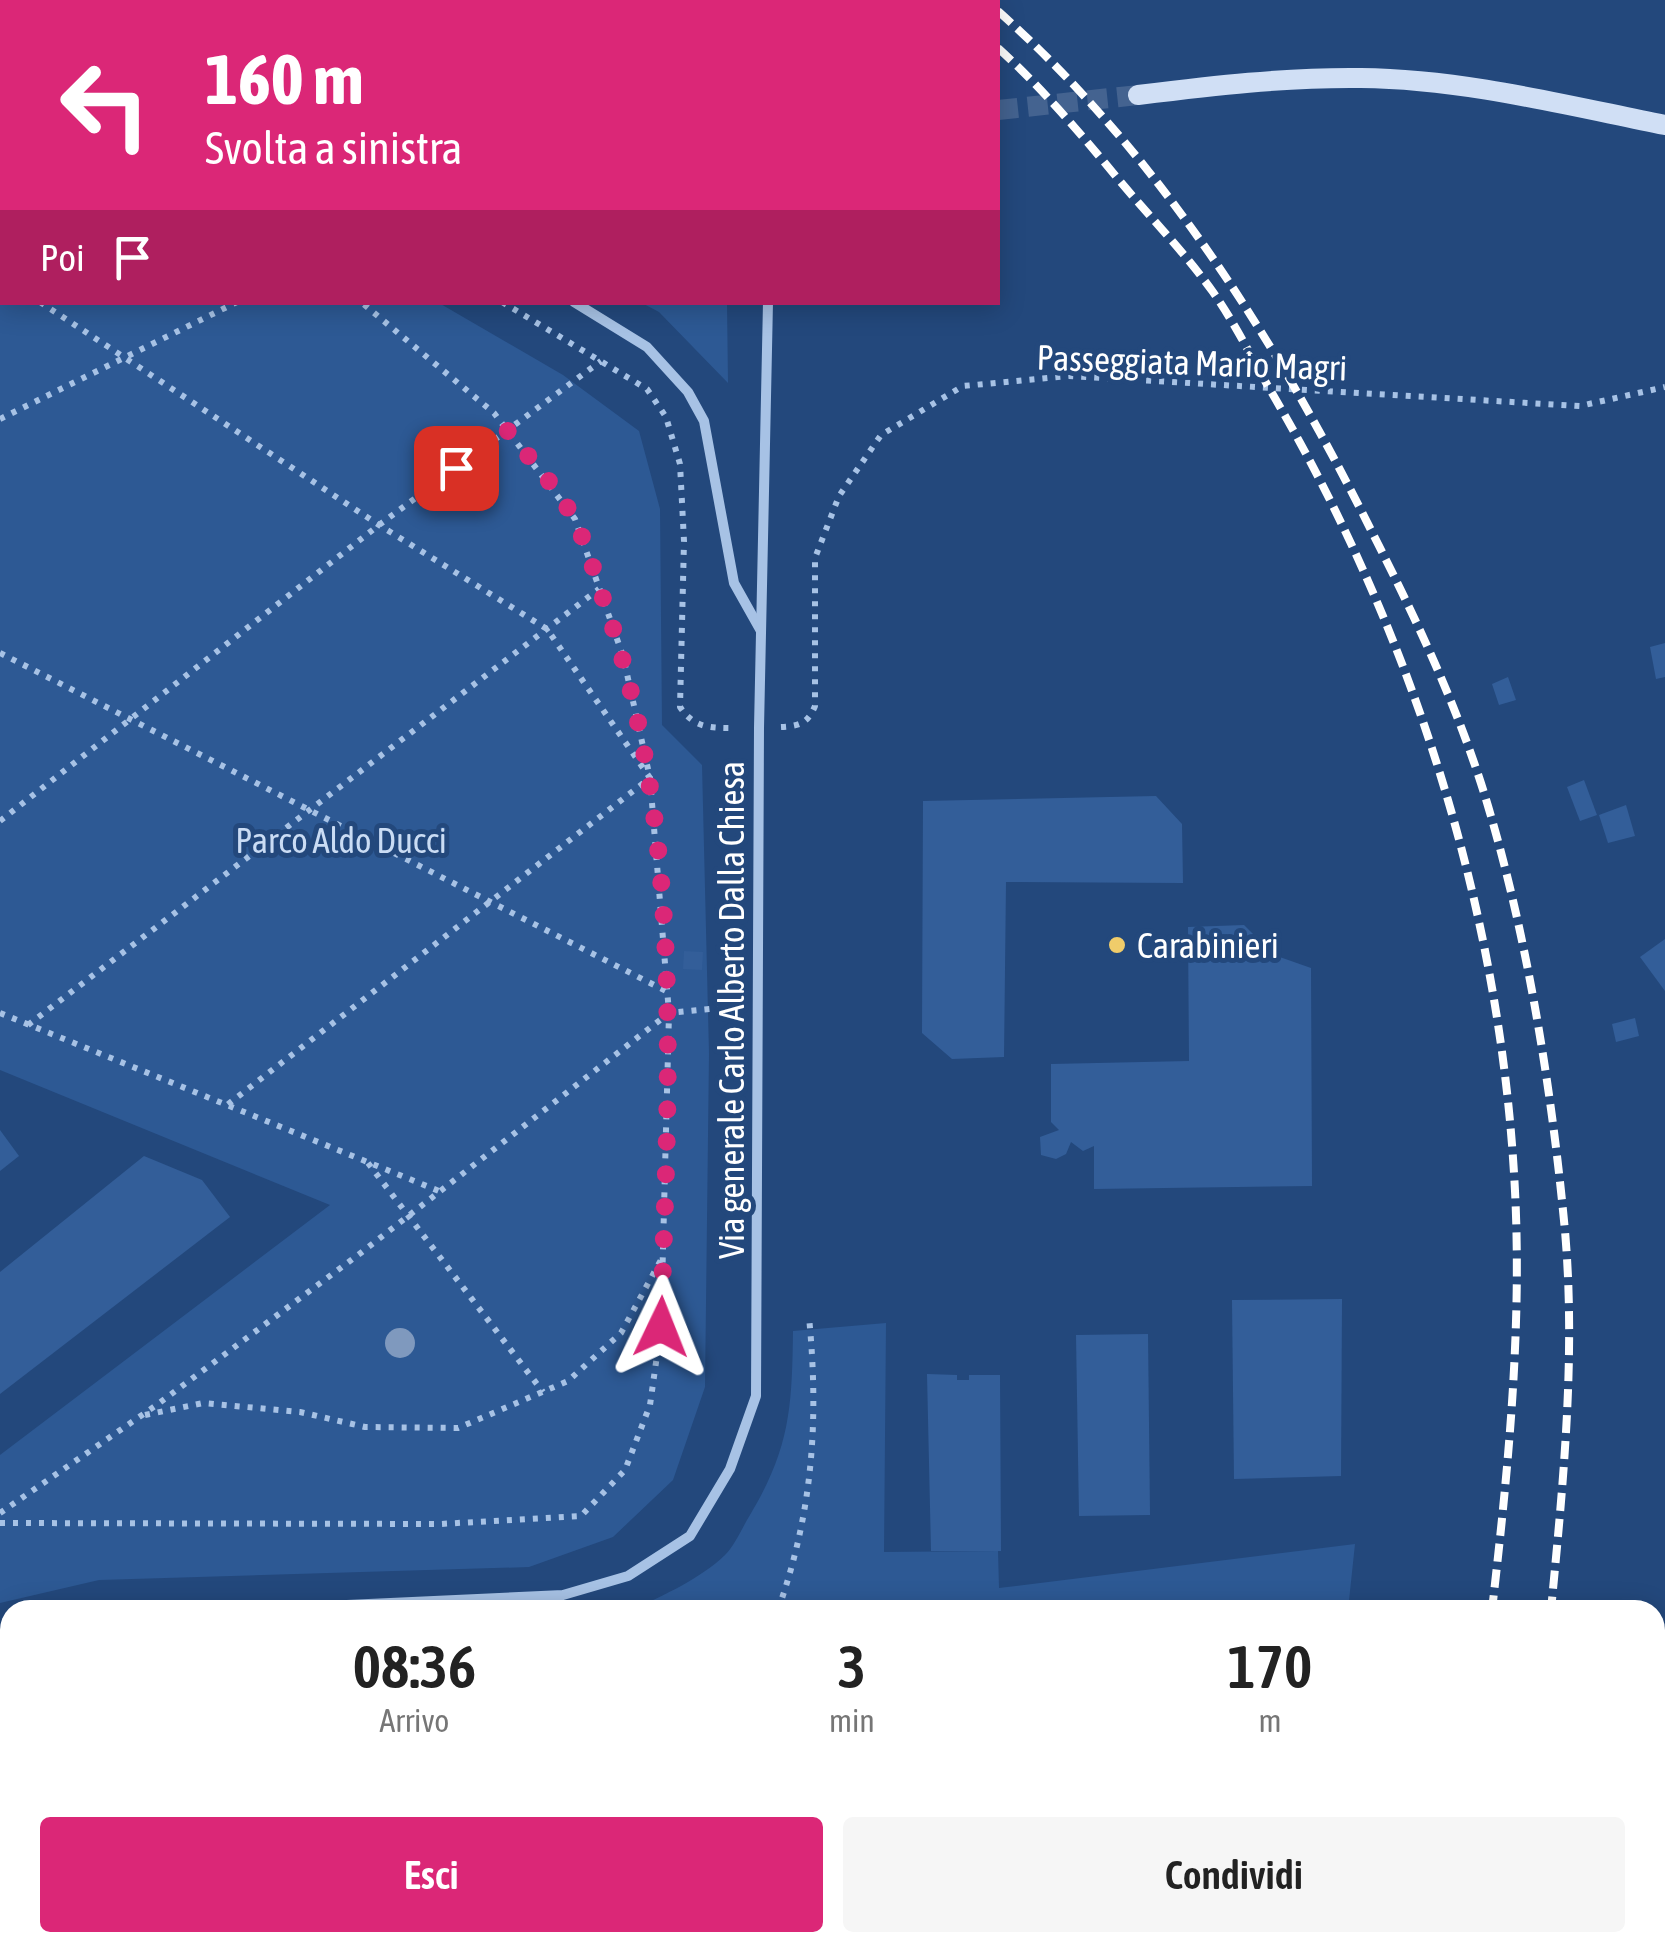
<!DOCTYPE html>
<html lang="it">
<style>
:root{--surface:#fff;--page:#f6f6f6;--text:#222;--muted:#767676;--accent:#db2777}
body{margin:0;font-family:"Asap Condensed",sans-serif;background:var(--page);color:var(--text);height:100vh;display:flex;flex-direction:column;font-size:38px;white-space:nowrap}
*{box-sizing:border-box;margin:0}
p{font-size:32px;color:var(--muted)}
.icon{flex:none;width:55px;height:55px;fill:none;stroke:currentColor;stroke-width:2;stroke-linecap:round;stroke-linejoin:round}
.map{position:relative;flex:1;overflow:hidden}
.sheet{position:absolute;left:0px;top:1600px;width:1665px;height:352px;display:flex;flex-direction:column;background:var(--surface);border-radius:30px 30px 0 0;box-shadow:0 5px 25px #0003}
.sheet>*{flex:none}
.banner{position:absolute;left:0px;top:0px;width:1000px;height:305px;box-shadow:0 5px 25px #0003;background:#db2777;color:#fff;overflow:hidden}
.pin{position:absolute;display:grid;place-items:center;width:85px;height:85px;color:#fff;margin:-42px;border-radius:20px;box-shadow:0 5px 15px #0006}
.me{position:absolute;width:110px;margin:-55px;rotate:2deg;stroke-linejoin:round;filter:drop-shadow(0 0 8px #0008)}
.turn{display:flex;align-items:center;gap:35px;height:210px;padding:0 40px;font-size:45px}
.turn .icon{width:130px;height:130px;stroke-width:2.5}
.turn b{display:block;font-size:70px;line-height:85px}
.then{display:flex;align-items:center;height:95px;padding:0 40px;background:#0003;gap:20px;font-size:38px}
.eta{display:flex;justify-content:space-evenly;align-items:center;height:170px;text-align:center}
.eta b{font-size:60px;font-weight:600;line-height:70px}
.button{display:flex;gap:20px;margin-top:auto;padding:20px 40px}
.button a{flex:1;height:115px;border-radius:10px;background:var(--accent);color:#fff;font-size:40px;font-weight:600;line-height:115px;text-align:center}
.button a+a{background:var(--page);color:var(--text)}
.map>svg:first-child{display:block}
</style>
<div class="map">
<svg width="1665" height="1952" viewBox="0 0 1665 1952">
<rect width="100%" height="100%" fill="#23487c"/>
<g fill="#2d5994">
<polygon points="0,45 2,302 439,303 563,375 639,431 660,509 662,725 702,765 709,1053 705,1387 673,1480 613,1537 529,1567 99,1580 0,1603 0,1455 330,1205 0,1070"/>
<polygon points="642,303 727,303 728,383 659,312"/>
<path d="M886 1323 884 1552 998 1551 999 1588 1355 1544 1348 1610H632C664 1595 700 1579 725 1555 735 1545 742 1528 750 1515 790 1448 792 1408 793 1331Z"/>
<polygon points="10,1680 10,1748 0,1741 0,1684"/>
<polygon points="0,1913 10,1914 10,1942 180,1942 369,1952 0,1952"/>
<polygon points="865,1943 1309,1943 1308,1952 879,1952"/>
</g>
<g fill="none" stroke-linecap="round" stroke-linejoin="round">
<g stroke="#9bbce6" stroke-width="12">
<polyline points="0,1790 10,1795"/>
<polyline points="729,1942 739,1952"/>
</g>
</g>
<g fill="#335e99">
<polygon points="1665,643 1665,677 1656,679 1650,647"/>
<polygon points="1508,677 1516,700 1499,705 1492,684"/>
<polygon points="1584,780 1597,815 1580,821 1567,787"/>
<polygon points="1156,796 1182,824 1183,883 1006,882 1004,1057 952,1059 922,1033 923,801"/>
<polygon points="1626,805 1635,836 1608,843 1599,815"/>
<polygon points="1244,925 1274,955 1311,968 1312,1186 1094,1189 1094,1146 1083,1151 1071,1142 1066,1154 1056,1159 1041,1155 1040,1137 1059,1130 1051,1122 1051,1064 1189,1061 1188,927"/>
<polygon points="1665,939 1665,991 1640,957"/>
<polygon points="684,951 703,952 702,970 683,969"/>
<polygon points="1635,1018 1639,1036 1616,1042 1612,1024"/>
<polygon points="0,1130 19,1156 0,1171"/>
<polygon points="144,1156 202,1180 230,1217 0,1394 0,1272"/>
<polygon points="1342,1299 1341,1476 1234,1479 1232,1300"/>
<polygon points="1148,1334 1150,1515 1079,1516 1076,1335"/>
<polygon points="927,1374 957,1375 957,1380 969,1380 969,1375 1000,1375 1001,1551 931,1551"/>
</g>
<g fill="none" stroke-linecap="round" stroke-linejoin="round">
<polyline stroke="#446390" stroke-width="20" stroke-dasharray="20 10" stroke-linecap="butt" points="998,110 1138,95"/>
<g stroke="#a7c2e5" stroke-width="6" stroke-dasharray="5 8" stroke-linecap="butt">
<polyline points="0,26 2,27"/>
<polyline points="0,101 2,103"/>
<polyline points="0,276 2,278"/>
<polyline points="40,302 379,525 547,629 650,778 227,1105"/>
<path d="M502 302 647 389 666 417 680 464 684 541 680 707C694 728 710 728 734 728"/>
<polyline points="0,419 237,302"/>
<polyline points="0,653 668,992"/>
<path d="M781 727C800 726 808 723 815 706V558L839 496 881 435 963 386 1069 376 1580 406 1665 387"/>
<polyline points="0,821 379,525 601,361"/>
<polyline points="0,1013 439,1191"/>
<polyline points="28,1025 599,589"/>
<polyline points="368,1163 543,1392"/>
<polyline points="145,1415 203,1403 300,1412 365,1427 458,1428 568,1381 621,1333 662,1258"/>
<polyline points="0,1513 158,1404 362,1252 669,1013 720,1008"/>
<polyline points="0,1523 440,1524 581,1516 625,1470 650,1405 661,1327 669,1013 650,778 623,656 575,519 494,413 361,302"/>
<polyline points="634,1606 640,1610"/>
<path d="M778 1610C813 1511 819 1420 809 1317"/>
<polyline points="896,1942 916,1952"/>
</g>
<g stroke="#a7c2e5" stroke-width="10">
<polyline points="574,302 647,347 688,392 704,421 734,583 761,631"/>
<polyline points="239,1610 563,1595 628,1576 690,1536 730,1469 756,1396 759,728 768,302"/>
<polyline points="0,1641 10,1638"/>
</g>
<g stroke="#d0dff5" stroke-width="20">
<polyline points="44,0 49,2"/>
<polyline points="269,0 273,2"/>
<polyline points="110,2 113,0"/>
<path d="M1138 95C1211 86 1286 77 1361 78 1463 79 1565 105 1665 125"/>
</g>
<g stroke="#fff" stroke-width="8" stroke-dasharray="18 8" stroke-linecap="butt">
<polyline points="944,0 947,2"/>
<path d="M998 11C1159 155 1275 338 1371 530 1416 619 1460 711 1488 806 1528 940 1552 1092 1565 1231 1576 1357 1563 1485 1551 1610"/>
<path d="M998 48C1043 89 1080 133 1119 180 1150 217 1185 253 1213 292 1234 322 1251 356 1269 388 1412 630 1501 910 1515 1191 1522 1331 1508 1471 1492 1610"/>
<polyline points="1451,1952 1452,1942"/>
<polyline points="1520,1952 1520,1942"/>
</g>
</g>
<circle fill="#7f99be" cx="400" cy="1343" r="15"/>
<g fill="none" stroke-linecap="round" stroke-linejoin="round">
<path stroke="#db2777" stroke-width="18" stroke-dasharray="0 32.4" d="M456 468 507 430C529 458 559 489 575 521 588 547 596 579 606 607 686 838 668 1086 661 1327"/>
</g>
<circle fill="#f0cc6a" stroke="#23487c" stroke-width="4" cx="1117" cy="945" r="10"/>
<g text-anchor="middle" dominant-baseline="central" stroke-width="10" stroke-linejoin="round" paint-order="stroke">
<g font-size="35" fill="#fff" stroke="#23487c">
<text transform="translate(1192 362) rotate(2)">Passeggiata Mario Magri</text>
<text transform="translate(731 1010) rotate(-90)">Via generale Carlo Alberto Dalla Chiesa</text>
</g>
<g font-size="35" fill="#cadcf4" stroke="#23487c">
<text x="341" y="840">Parco Aldo Ducci</text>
</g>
<g font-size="35" fill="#fff" stroke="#23487c" text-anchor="start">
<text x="1137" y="945">Carabinieri</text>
</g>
</g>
</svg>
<div class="pin" style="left:456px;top:468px;background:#d93025"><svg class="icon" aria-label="arrive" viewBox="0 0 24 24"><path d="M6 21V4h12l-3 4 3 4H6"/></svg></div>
<svg class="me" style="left:661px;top:1327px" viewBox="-20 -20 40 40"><path d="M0-17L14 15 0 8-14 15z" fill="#db2777" stroke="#fff" stroke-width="4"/></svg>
<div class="banner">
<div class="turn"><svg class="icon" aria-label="left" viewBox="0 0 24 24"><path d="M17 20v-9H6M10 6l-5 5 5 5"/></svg><div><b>160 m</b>Svolta a sinistra</div></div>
<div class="then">Poi<svg class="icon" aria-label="arrive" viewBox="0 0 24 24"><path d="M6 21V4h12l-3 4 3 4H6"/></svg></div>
</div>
<section class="sheet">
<div class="eta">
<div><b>08:36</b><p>Arrivo</p></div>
<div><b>3</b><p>min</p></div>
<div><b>170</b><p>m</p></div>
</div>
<div class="button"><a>Esci</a><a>Condividi</a></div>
</section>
</div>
